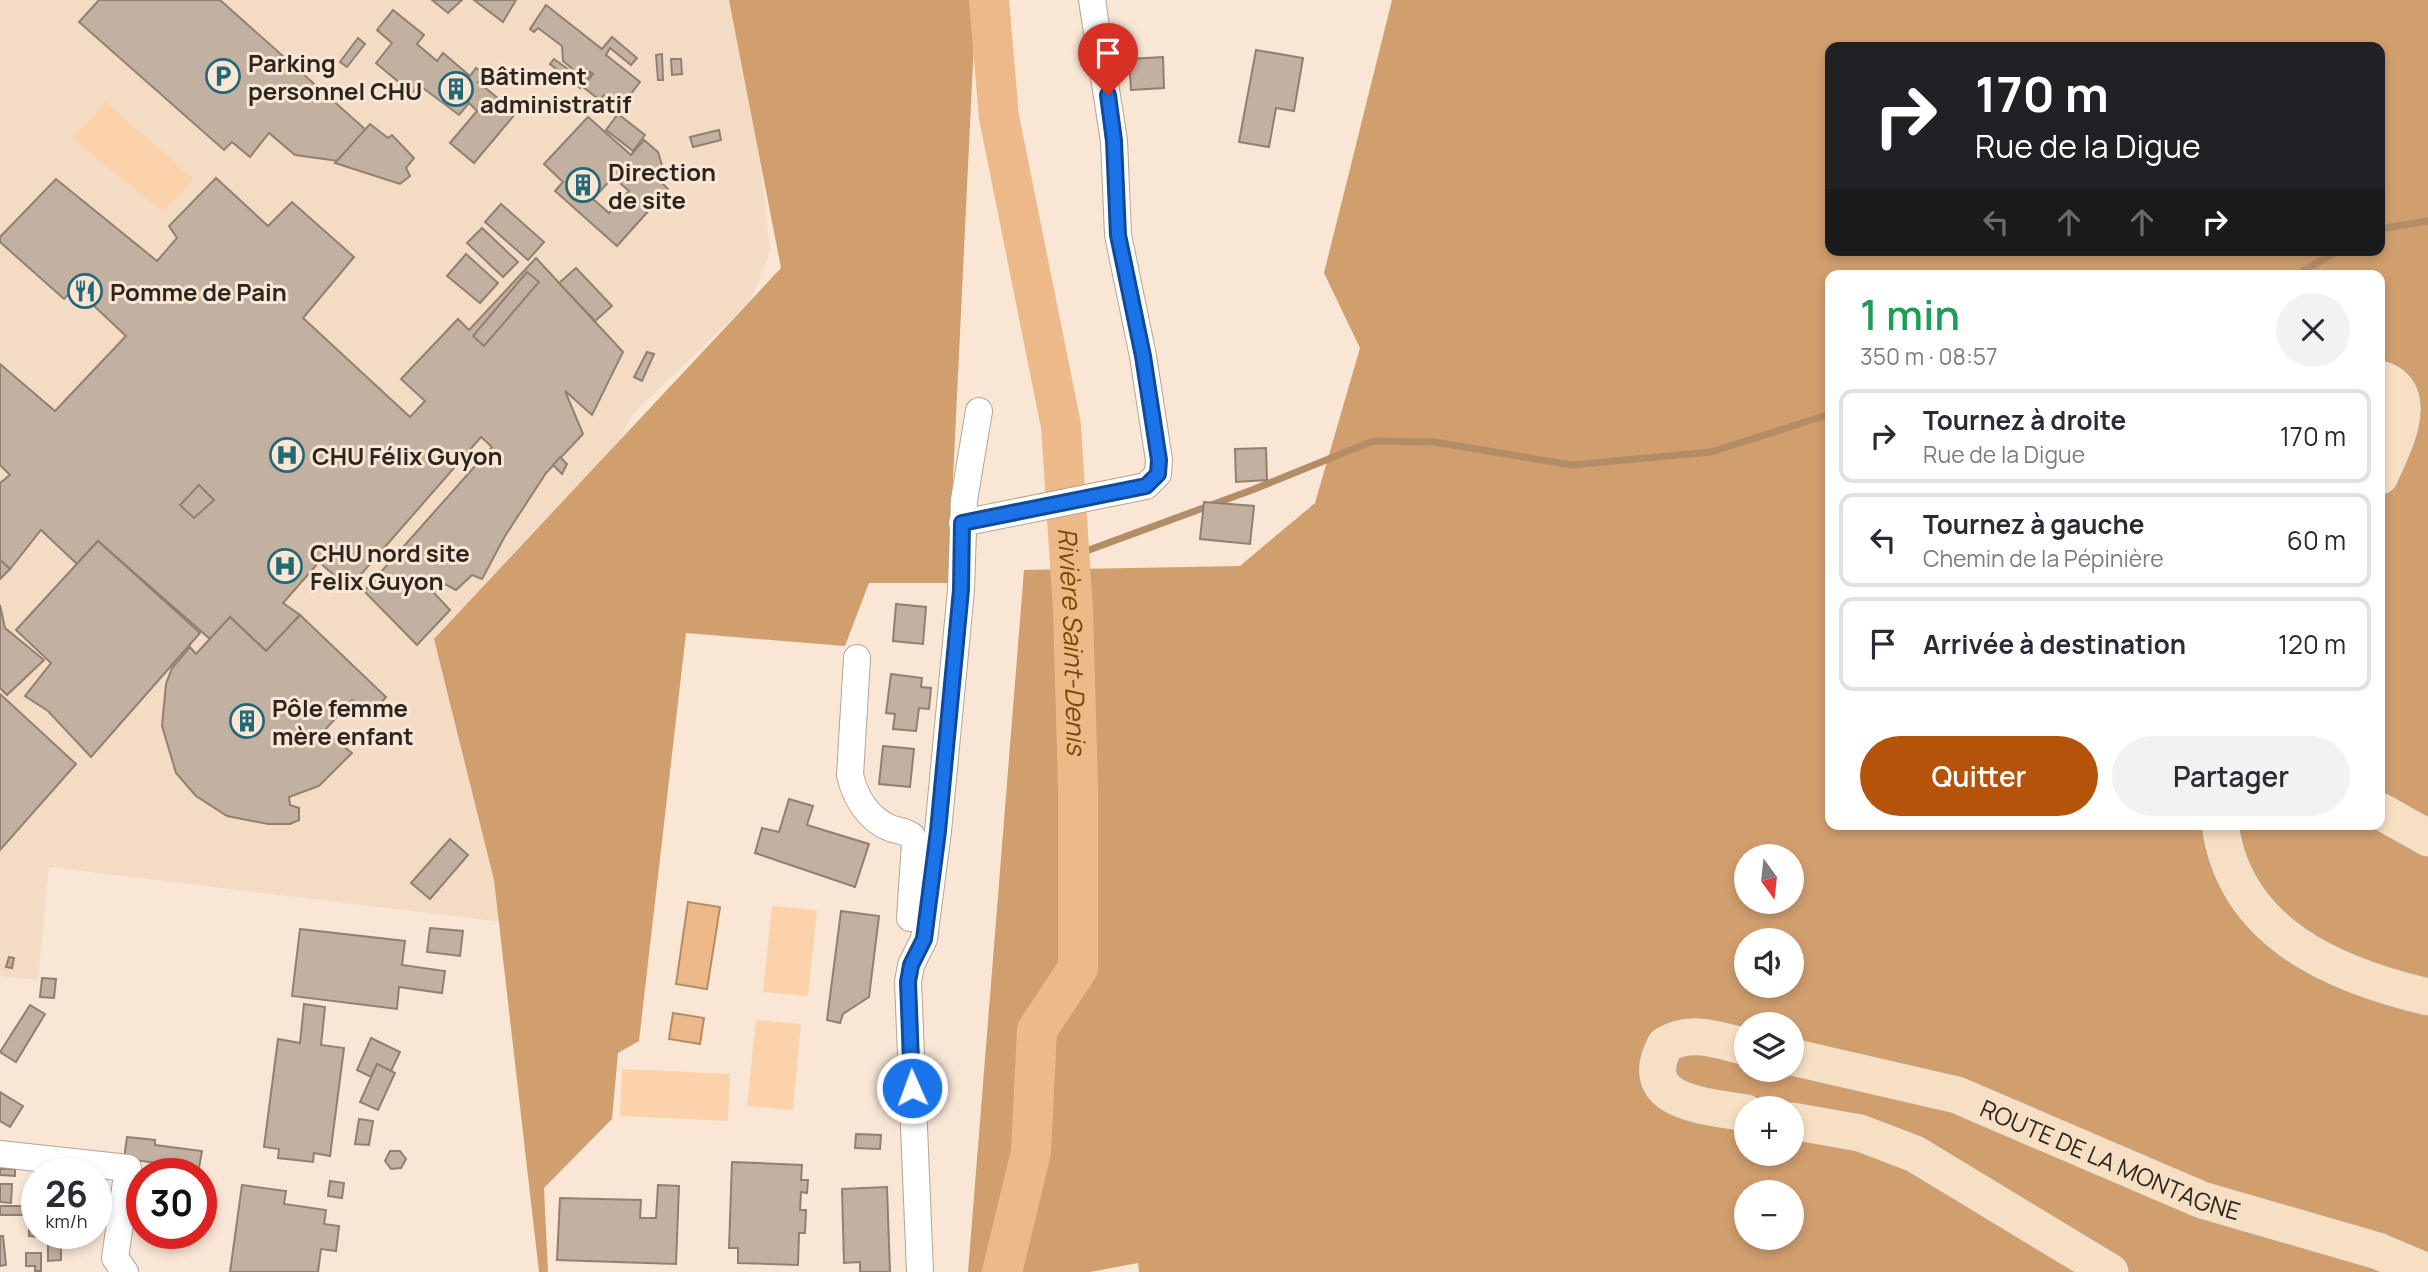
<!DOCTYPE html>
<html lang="fr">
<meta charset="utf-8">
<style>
:root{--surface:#fff;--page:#f2f2f3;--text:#2b2b33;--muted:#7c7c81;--line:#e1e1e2;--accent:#b45309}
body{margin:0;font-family:Manrope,sans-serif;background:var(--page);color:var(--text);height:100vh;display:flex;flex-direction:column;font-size:26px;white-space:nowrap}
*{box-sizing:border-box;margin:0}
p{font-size:23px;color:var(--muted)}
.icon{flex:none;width:38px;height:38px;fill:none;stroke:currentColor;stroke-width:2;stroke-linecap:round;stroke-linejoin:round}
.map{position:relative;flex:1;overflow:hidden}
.drawer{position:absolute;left:1825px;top:270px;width:560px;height:560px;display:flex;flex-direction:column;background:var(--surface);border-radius:14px;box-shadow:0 4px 10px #0003}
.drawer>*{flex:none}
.banner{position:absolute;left:1825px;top:42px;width:560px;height:214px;border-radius:14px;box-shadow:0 4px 10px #0003;background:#202124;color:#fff;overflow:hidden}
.needle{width:46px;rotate:165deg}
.fabs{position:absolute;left:1734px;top:844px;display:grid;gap:14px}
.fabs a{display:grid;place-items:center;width:70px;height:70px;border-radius:50%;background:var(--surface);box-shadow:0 4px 10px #0003;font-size:35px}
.speed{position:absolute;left:21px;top:1158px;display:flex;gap:14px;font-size:35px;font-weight:700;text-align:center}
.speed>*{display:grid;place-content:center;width:91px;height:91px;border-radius:50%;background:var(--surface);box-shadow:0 4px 10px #0003;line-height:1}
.speed small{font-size:18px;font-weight:400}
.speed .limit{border:10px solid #d22;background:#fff;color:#111}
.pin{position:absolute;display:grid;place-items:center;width:60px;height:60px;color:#fff;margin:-72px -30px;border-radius:50% 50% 50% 0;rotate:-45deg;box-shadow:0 0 7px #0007}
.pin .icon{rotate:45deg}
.me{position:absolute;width:77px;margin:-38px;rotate:358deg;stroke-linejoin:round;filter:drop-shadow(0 0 5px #0008)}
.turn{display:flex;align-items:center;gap:24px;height:147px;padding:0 35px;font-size:32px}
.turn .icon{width:91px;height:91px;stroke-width:2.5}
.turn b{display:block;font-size:49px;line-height:60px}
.lanes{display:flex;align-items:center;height:66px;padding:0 35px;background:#0003;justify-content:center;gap:35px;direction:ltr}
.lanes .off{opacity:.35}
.round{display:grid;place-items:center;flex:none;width:74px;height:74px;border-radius:37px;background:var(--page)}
.summary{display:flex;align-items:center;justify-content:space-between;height:119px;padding:0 35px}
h1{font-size:42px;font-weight:600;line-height:52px;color:#1e9e55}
.cta{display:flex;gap:14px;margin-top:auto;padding:14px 35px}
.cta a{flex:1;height:80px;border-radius:42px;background:var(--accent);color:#fff;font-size:28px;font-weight:600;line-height:80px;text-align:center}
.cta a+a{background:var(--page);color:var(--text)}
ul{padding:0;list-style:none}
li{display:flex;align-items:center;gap:21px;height:94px;margin:0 14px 10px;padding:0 21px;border:4px solid var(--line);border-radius:14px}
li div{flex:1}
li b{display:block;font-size:26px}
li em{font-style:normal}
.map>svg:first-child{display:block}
</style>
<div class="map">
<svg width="2428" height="1272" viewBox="0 0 2428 1272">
<rect width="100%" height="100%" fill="#f9e6d5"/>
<polygon fill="#f3dbc4" points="0,0 743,0 770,252 750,301 630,417 510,714 503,922 49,867 38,980 0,976"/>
<g fill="#fcd2ab">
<polygon points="106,102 193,179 164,212 72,139"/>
<polygon points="772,906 817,910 808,996 763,992"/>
<polygon points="756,1020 801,1024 793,1110 747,1106"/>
<polygon points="622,1069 730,1074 728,1121 620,1116"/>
</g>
<g fill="#d19e6e" fill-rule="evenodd">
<polygon points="729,0 976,0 948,583 869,583 845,646 686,633 639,1041 618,1053 612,1119 544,1188 548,1272 539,1272 494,880 434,639 781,268"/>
<path d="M1392 0H2428V1272H1139L1138 1263 1090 1272H968L1024 570 1240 566 1315 503 1360 348 1324 273ZM1830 47H2380V250H1830ZM1830 275H2380V824H1830ZM1746 856H1792V901H1746ZM1746 940H1792V985H1746ZM1746 1024H1792V1069H1746ZM1746 1108H1792V1153H1746ZM1746 1192H1792V1237H1746Z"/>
</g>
<g fill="#edb988" stroke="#b38d68" stroke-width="2">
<polygon points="688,902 720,907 707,989 676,984"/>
<polygon points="673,1013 704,1018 700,1044 669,1039"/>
</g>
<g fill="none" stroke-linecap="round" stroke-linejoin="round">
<g stroke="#b38d68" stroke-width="7">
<polyline points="2380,229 2428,221"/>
<polyline points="2296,275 2340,250"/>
<polyline points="1070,557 1252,490 1373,441 1435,442 1571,465 1711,452 1830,414"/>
</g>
<path stroke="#edb988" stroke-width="40" id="s1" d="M989 0 999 117 1061 426 1073 610 1078 787V968L1037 1030 1031 1152 1002 1272"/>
</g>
<g fill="#c2b0a0" stroke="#918071" stroke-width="2" fill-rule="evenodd">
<polygon points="99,0 220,0 366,130 338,161 295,155 269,133 250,157 232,142 224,150 79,22"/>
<polygon points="432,0 462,0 448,13"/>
<polygon points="474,0 516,0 503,22"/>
<polygon points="546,5 602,49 612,37 637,58 631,65 610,48 606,55 640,82 620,108 604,95 600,100 583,87 593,74 586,69 581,76 563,61 562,46 538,28 534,32 530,29"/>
<polygon points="393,10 424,35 417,44 437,61 443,53 470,76 476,68 484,74 478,82 516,113 474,163 450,143 477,111 469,103 459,115 419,85 412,93 376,63 392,43 377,30"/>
<polygon points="358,38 365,44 347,67 340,62"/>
<polygon points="1256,50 1303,58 1294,111 1276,108 1269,147 1239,142"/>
<polygon points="662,54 663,80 658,80 656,55"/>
<polygon points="1163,57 1164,88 1131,90 1129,59"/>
<polygon points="554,59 580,78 586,71 591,74 580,88 550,64"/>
<polygon points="671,59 681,59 682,74 672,75"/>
<polygon points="618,114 645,135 633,151 606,130"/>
<path d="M588 117 631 155 644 140 658 152 664 172 658 179 668 189 617 246 555 191 563 182 544 164ZM613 177 629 191 609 213 593 199Z"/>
<polygon points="370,124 388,138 392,135 414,158 406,168 410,176 400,184 335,163"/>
<polygon points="719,130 721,140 693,147 690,137"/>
<polygon points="216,178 268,226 292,202 354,257 303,318 410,417 425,401 401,379 458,319 469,330 536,258 623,352 592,415 565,391 583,434 546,473 505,536 482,579 472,575 456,590 443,583 434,593 450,610 417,645 364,591 492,447 481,437 349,588 319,562 283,603 300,615 266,651 230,617 210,639 98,541 77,564 41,530 10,569 0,560 0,483 10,475 0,465 0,364 55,411 126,336 75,288 64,299 0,242 0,237 56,179 157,261 177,238 169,226"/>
<polygon points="501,204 544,242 528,260 485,222"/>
<polygon points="482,228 518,262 503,277 467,243"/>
<polygon points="466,254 498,283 480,303 447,276"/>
<polygon points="576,268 612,306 595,321 559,283"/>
<polygon points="527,272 539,282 484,346 473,336"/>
<polygon points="647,352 654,354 642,381 634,377"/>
<polygon points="1266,448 1267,480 1236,482 1235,449"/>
<polygon points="560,457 567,464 562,474 553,465"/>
<polygon points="199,485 214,500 194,518 180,505"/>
<polygon points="1204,502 1254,506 1250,544 1200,539"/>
<polygon points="98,541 200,633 91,757 48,711 25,696 51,663 16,630"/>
<polygon points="0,560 10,569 0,579"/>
<polygon points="896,604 926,607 923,644 893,641"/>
<polygon points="0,605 5,628 44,660 7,695 0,688"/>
<polygon points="300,615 386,697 370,715 352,700 324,731 352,753 319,786 289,797 290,805 299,808 299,820 290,824 268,824 227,816 196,796 176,773 162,726 166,684 172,668 190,647 196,654 230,617 266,651"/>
<polygon points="891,674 922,678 921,687 931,688 929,709 919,708 916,731 893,729 895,714 886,713"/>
<polygon points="0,694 76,764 0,850"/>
<polygon points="883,746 914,749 910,787 879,784"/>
<polygon points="789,799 813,806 807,825 869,844 855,887 755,853 762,828 779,832"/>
<polygon points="450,839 468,855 430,899 411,883"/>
<polygon points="841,911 879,916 869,997 843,1014 840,1023 827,1020"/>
<polygon points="430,928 463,931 460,956 427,952"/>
<polygon points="300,929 405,941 402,965 445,971 442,993 399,987 397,1009 292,996"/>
<polygon points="9,957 14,958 12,968 6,967"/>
<polygon points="42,978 56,979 54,998 40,997"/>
<polygon points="304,1004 325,1007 321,1045 344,1048 330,1156 314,1153 313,1162 278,1158 279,1149 264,1147 278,1039 300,1043"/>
<polygon points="30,1005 45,1014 16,1062 0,1052"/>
<polygon points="371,1038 400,1052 391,1071 377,1064 371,1077 357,1070"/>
<polygon points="377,1064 395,1073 378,1110 360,1102"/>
<polygon points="0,1092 23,1106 10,1127 0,1121"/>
<polygon points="359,1119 373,1121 369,1145 355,1144"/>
<polygon points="856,1134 881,1135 880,1149 855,1148"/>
<polygon points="127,1137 155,1140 155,1145 202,1151 199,1168 124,1159"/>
<polygon points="390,1151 400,1151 406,1159 401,1168 391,1169 385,1161"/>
<polygon points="732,1162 802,1165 801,1180 808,1180 807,1193 801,1192 800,1210 806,1210 805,1233 799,1233 798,1265 738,1263 738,1248 729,1248"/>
<polygon points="0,1169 15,1169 15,1176 0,1175"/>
<polygon points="330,1181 344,1183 342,1198 328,1196"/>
<polygon points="0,1184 12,1184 11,1203 0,1202"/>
<polygon points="28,1185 37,1185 37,1194 27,1193"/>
<polygon points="242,1185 286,1191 284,1204 326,1210 324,1224 339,1226 336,1251 321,1249 318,1272 230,1272"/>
<polygon points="658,1185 679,1186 676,1264 557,1260 560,1198 641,1200 640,1218 656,1218"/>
<polygon points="887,1187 890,1272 860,1272 860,1262 844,1263 842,1189"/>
<polygon points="27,1193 37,1194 37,1215 27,1215"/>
<rect x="0" y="1206" width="24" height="9"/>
<polygon points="29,1227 37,1228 37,1234 54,1234 54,1238 29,1236"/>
<polygon points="69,1234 94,1234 93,1238"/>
<polygon points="0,1236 3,1236 6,1265 0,1266"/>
<polygon points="61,1244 61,1260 48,1261 48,1245"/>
<polygon points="26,1253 41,1253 41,1271 35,1271 35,1266 26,1266"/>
</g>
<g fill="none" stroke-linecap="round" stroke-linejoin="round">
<g stroke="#b5a494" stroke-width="28">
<g id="street">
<polyline points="962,523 1146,486 1158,474 1159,460 1143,356 1118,235 1114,141 1092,0"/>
<path d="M857 658 850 775C855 797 868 819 890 828 898 831 905 831 912 836L915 843 910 918"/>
<polyline points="0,1154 128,1168 115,1258 125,1272"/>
<polyline points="920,1272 908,982 911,965 924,939 938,831 961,590 964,500 979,411"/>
</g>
</g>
<g stroke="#b5a494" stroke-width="38">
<g id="secondary">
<path d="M2380 379C2424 392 2391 450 2380 476"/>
<polyline points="2380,811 2428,838"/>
<path d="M2220 824C2234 933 2334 975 2428 997"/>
<path d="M1746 1047C1718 1040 1691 1029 1665 1045 1634 1104 1708 1106 1746 1113"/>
<path id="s2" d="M1792 1057 1957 1095 2202 1200 2378 1251 2427 1272"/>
<polyline points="1792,1121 1860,1133 1915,1154 2110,1272"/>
</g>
</g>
<use href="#street" stroke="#fff" stroke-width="26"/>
<use href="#secondary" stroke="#f7dfc3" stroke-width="37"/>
</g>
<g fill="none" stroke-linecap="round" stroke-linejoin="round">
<g stroke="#114b97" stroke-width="18">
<polyline id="route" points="912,1088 908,982 911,965 924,939 938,831 961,590 962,523 1146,486 1158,474 1159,460 1143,356 1118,235 1114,141 1108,95"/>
</g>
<use href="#route" stroke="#1a73e8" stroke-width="12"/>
</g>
<defs>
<g id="parking-ring" transform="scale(1.75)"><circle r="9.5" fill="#f9e6d5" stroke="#226877" stroke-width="1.5"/><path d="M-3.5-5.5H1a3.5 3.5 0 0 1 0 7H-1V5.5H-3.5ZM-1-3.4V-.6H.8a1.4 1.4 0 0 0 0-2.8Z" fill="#226877"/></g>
<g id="building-ring" transform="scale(1.75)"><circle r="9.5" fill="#f9e6d5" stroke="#226877" stroke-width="1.5"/><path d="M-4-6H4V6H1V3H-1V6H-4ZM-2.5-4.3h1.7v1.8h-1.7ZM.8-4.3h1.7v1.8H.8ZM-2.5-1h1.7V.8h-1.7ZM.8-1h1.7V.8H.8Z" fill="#226877"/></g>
<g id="restaurant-ring" transform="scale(1.75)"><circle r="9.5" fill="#f9e6d5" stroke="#226877" stroke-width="1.5"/><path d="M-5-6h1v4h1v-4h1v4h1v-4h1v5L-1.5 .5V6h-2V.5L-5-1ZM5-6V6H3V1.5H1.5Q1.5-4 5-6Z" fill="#226877"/></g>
<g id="hospital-ring" transform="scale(1.75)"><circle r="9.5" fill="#f9e6d5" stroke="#226877" stroke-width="1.5"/><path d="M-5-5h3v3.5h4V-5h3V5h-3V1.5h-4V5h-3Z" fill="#226877"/></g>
</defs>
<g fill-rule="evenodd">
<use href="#parking-ring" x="223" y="76"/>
<use href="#building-ring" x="456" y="89"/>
<use href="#building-ring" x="583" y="185"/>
<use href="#restaurant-ring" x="85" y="291"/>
<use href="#hospital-ring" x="287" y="455"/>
<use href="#hospital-ring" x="285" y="566"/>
<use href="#building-ring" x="247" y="721"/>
</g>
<g text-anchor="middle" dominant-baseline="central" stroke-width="6" stroke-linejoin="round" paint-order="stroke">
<g font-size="24" font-weight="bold" fill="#2c251f" stroke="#f9e6d5" text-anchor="start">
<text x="248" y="62">Parking<tspan x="248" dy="28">personnel CHU</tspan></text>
<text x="480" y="75">Bâtiment<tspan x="480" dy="28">administratif</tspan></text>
<text x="608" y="171">Direction<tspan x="608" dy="28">de site</tspan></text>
<text x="110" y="291">Pomme de Pain</text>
<text x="312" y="455">CHU Félix Guyon</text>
<text x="310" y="552">CHU nord site<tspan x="310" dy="28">Felix Guyon</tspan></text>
<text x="272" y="707">Pôle femme<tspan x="272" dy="28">mère enfant</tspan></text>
</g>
<g font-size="24" fill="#2c251f" stroke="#f9e6d5">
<text stroke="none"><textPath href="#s2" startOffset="336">ROUTE DE LA MONTAGNE</textPath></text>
</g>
<g font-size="26" font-style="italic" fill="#77470c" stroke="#f9e6d5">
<text stroke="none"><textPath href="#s1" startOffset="648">Rivière Saint-Denis</textPath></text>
</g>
</g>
</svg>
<div class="fabs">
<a><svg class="needle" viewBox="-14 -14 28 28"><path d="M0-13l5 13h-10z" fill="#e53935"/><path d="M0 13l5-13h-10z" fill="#7c7c81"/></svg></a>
<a><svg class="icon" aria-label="sound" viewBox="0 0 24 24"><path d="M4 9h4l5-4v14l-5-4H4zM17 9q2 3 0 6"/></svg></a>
<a><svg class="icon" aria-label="layers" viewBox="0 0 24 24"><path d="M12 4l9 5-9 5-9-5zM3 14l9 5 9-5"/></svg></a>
<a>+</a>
<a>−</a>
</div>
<div class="speed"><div>26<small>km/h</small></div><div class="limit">30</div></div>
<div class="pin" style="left:1108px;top:95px;background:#d93025"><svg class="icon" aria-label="arrive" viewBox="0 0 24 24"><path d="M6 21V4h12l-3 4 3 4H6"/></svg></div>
<svg class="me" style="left:912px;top:1088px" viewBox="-20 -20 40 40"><circle r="17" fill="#1a73e8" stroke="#fff" stroke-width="3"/><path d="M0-11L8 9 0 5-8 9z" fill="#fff"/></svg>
<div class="banner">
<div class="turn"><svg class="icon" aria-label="right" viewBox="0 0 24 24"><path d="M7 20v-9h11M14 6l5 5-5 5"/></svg><div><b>170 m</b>Rue de la Digue</div></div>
<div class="lanes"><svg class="icon off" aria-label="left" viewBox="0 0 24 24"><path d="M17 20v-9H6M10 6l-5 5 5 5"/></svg><svg class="icon off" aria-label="ahead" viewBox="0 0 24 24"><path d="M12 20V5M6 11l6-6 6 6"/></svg><svg class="icon off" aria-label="ahead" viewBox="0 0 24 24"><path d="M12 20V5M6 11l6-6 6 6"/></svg><svg class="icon" aria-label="right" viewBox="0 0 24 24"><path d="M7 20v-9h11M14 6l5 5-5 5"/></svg></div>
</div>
<section class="drawer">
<div class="summary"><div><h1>1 min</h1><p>350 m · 08:57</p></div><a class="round"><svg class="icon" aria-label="close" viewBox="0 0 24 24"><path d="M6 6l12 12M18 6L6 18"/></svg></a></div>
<ul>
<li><svg class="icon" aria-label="right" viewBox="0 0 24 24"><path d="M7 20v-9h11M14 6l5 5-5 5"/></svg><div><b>Tournez à droite</b><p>Rue de la Digue</p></div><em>170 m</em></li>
<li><svg class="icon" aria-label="left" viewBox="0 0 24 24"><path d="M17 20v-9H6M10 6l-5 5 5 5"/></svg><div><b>Tournez à gauche</b><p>Chemin de la Pépinière</p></div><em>60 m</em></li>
<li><svg class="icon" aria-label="arrive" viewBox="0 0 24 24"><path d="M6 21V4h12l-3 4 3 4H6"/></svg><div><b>Arrivée à destination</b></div><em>120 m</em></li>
</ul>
<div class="cta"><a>Quitter</a><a>Partager</a></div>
</section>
</div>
